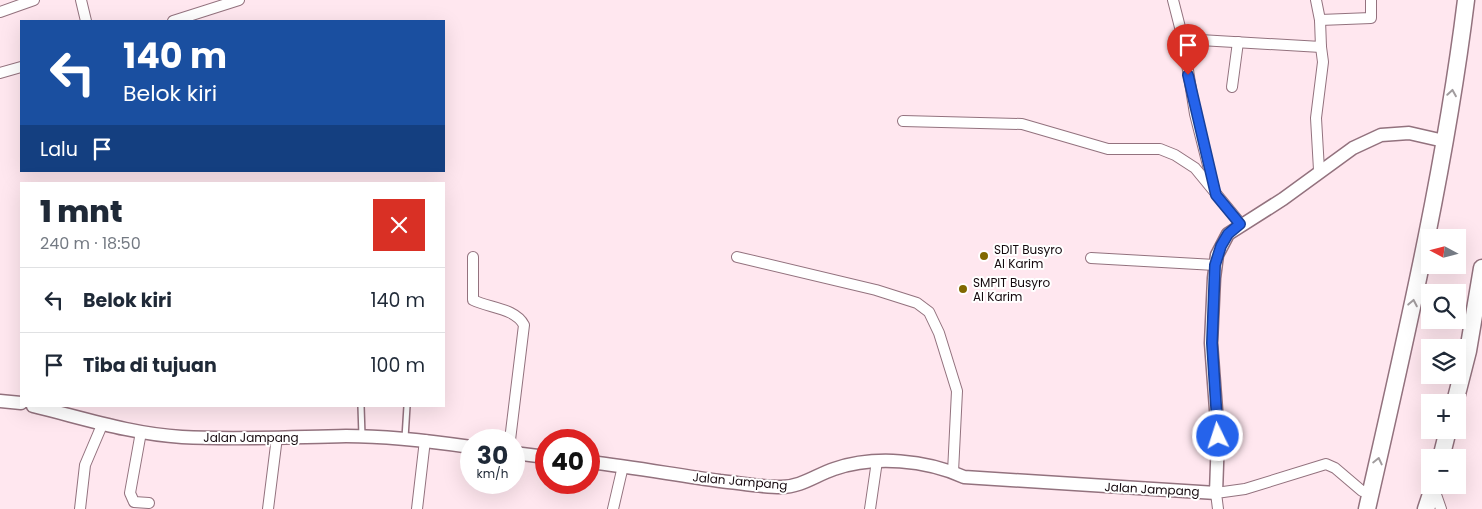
<!DOCTYPE html>
<html lang="id">
<meta charset="utf-8">
<style>
:root{--surface:#fff;--page:#f6f6f7;--text:#1f2937;--muted:#747a83;--line:#e0e1e3}
body{margin:0;font-family:Poppins,sans-serif;background:var(--page);color:var(--text);height:100vh;display:flex;flex-direction:column;font-size:19px;white-space:nowrap}
*{box-sizing:border-box;margin:0}
p{font-size:16px;color:var(--muted)}
.icon{flex:none;width:28px;height:28px;fill:none;stroke:currentColor;stroke-width:2;stroke-linecap:round;stroke-linejoin:round}
.map{position:relative;flex:1;overflow:hidden}
.details{position:absolute;left:20px;top:182px;width:425px;height:225px;display:flex;flex-direction:column;background:var(--surface);border-radius:0px;box-shadow:0 5px 20px #0002}
.details>*{flex:none}
.top-card{position:absolute;left:20px;top:20px;width:425px;height:152px;border-radius:0px;box-shadow:0 5px 20px #0002;background:#1a4fa0;color:#fff;overflow:hidden}
.needle{width:32px;rotate:277deg}
.fabs{position:absolute;left:1421px;top:229px;display:grid;gap:10px}
.fabs a{display:grid;place-items:center;width:45px;height:45px;border-radius:0px;background:var(--surface);box-shadow:0 5px 20px #0002;font-size:25px}
.speed{position:absolute;left:460px;top:429px;display:flex;gap:10px;font-size:25px;font-weight:700;text-align:center}
.speed>*{display:grid;place-content:center;width:65px;height:65px;border-radius:50%;background:var(--surface);box-shadow:0 5px 20px #0002;line-height:1}
.speed small{font-size:12px;font-weight:400}
.speed .limit{border:8px solid #d22;background:#fff;color:#111}
.pin{position:absolute;display:grid;place-items:center;width:42px;height:42px;color:#fff;margin:-51px -21px;border-radius:50% 50% 50% 0;rotate:-45deg;box-shadow:0 0 5px #0007}
.pin .icon{rotate:45deg}
.me{position:absolute;width:55px;margin:-28px;rotate:356deg;stroke-linejoin:round;filter:drop-shadow(0 0 4px #0008)}
.turn{display:flex;align-items:center;gap:18px;height:105px;padding:0 20px;font-size:22px}
.turn .icon{width:65px;height:65px;stroke-width:2.5}
.turn b{display:block;font-size:35px;line-height:42px}
.then{display:flex;align-items:center;height:48px;padding:0 20px;background:#0003;gap:10px;font-size:19px}
.round{display:grid;place-items:center;flex:none;width:52px;height:52px;border-radius:0px;background:var(--page)}
.summary{display:flex;align-items:center;justify-content:space-between;height:85px;padding:0 20px}
h1{font-size:30px;font-weight:800;line-height:38px}
ul{padding:0;list-style:none}
li{display:flex;align-items:center;gap:15px;height:65px;padding:0 20px;border-top:1px solid var(--line)}
li div{flex:1}
li b{display:block;font-size:19px}
li em{font-style:normal}
.map>svg:first-child{display:block}
</style>
<div class="map">
<svg width="1482" height="509" viewBox="0 0 1482 509">
<rect width="100%" height="100%" fill="#ffe7ef"/>
<g fill="none" stroke-linecap="round" stroke-linejoin="round">
<g stroke="#93727e" stroke-width="8">
<g id="service">
<polyline points="361,406 362,436"/>
<polyline points="405,438 407,406"/>
</g>
</g>
<g stroke="#93727e" stroke-width="12">
<g id="minor">
<polyline points="81,0 86,21"/>
<polyline points="1173,0 1183,39 1195,114 1214,189"/>
<polyline points="0,12 34,0"/>
<polyline points="1320,20 1371,18 1371,0"/>
<polyline points="173,21 239,0"/>
<polyline points="1183,39 1321,47 1320,20 1316,0"/>
<polyline points="0,73 21,67"/>
<polyline points="1232,87 1238,42"/>
<polyline points="903,121 1022,124 1108,149 1160,149 1175,155 1195,168 1241,224"/>
<polyline points="1319,170 1316,118 1323,62 1321,47"/>
<path d="M473 257V300C489 308 515 308 524 325L510 440"/>
<polyline points="737,257 876,290 917,303 929,312 939,333 957,391 953,472"/>
<polyline points="1091,258 1215,265"/>
<polyline points="141,432 130,493 134,502 149,503"/>
<polyline points="1434,489 1441,509"/>
<polyline points="80,509 85,465 102,425"/>
<polyline points="268,509 277,437"/>
<polyline points="417,509 425,440"/>
<polyline points="613,509 623,466"/>
<polyline points="870,509 877,461"/>
<polyline points="1218,509 1216,493 1245,489 1326,464 1335,468 1362,491"/>
</g>
</g>
<g stroke="#93727e" stroke-width="15">
<g id="tertiary">
<polyline points="0,401 21,403"/>
<path d="M33 406C83 418 131 434 182 437 237 440 292 437 346 436 388 436 430 441 471 447"/>
<polyline points="514,453 546,457"/>
<path d="M589 462C633 467 676 475 720 481 740 483 761 487 781 487 801 487 816 475 834 469 875 455 926 460 964 477L1216 493 1218 436 1211 343 1214 278 1217 255 1228 234 1283 199 1353 148 1381 135 1409 133 1444 141"/>
</g>
</g>
<g stroke="#93727e" stroke-width="19">
<g id="trunk">
<polyline points="1455,402 1468,351 1482,268"/>
<polyline points="1441,458 1448,430"/>
<path d="M1367 509C1405 341 1445 171 1466 0"/>
<polyline points="1426,509 1434,485"/>
</g>
</g>
<use href="#service" stroke="#fff" stroke-width="5"/>
<use href="#minor" stroke="#fff" stroke-width="10"/>
<use href="#tertiary" stroke="#fff" stroke-width="12"/>
<use href="#trunk" stroke="#fff" stroke-width="16"/>
</g>
<defs><path id="oneway-chevron" d="M-2-3.5L2.5 0L-2 3.5" fill="none" stroke-width="1.6" stroke-linecap="round" stroke-linejoin="round" transform="scale(1.25)"/></defs>
<g stroke="#a19c9e">
<use href="#oneway-chevron" transform="translate(1452 93) rotate(-81)"/>
<use href="#oneway-chevron" transform="translate(1413 303) rotate(-79)"/>
<use href="#oneway-chevron" transform="translate(1378 461) rotate(-77)"/>
</g>
<g fill="none" stroke-linecap="round" stroke-linejoin="round">
<g stroke="#184099" stroke-width="12">
<polyline id="route" points="1188,75 1216,195 1240,224 1228,234 1221,246 1215,265 1212,343 1218,436"/>
</g>
<use href="#route" stroke="#2563eb" stroke-width="9"/>
</g>
<g fill="#806800" stroke="#fff" stroke-width="2">
<circle cx="984" cy="256" r="5"/>
<circle cx="963" cy="289" r="5"/>
</g>
<g text-anchor="middle" dominant-baseline="central" stroke-width="4" stroke-linejoin="round" paint-order="stroke">
<g font-size="12" fill="#14080d" stroke="#fff" text-anchor="start">
<text x="994" y="249">SDIT Busyro<tspan x="994" dy="14">Al Karim</tspan></text>
<text x="973" y="282">SMPIT Busyro<tspan x="973" dy="14">Al Karim</tspan></text>
</g>
<g font-size="12" fill="#14080d" stroke="#fff">
<text x="251" y="437">Jalan Jampang</text>
<text transform="translate(740 481) rotate(5)">Jalan Jampang</text>
<text transform="translate(1152 489) rotate(3)">Jalan Jampang</text>
</g>
</g>
</svg>
<div class="fabs">
<a><svg class="needle" viewBox="-14 -14 28 28"><path d="M0-13l5 13h-10z" fill="#e53935"/><path d="M0 13l5-13h-10z" fill="#747a83"/></svg></a>
<a><svg class="icon" aria-label="search" viewBox="0 0 24 24"><circle cx="10" cy="10" r="6"/><path d="M15 15l6 6"/></svg></a>
<a><svg class="icon" aria-label="layers" viewBox="0 0 24 24"><path d="M12 4l9 5-9 5-9-5zM3 14l9 5 9-5"/></svg></a>
<a>+</a>
<a>−</a>
</div>
<div class="speed"><div>30<small>km/h</small></div><div class="limit">40</div></div>
<div class="pin" style="left:1188px;top:75px;background:#d93025"><svg class="icon" aria-label="arrive" viewBox="0 0 24 24"><path d="M6 21V4h12l-3 4 3 4H6"/></svg></div>
<svg class="me" style="left:1218px;top:436px" viewBox="-20 -20 40 40"><circle r="17" fill="#2563eb" stroke="#fff" stroke-width="3"/><path d="M0-11L8 9 0 5-8 9z" fill="#fff"/></svg>
<div class="top-card">
<div class="turn"><svg class="icon" aria-label="left" viewBox="0 0 24 24"><path d="M17 20v-9H6M10 6l-5 5 5 5"/></svg><div><b>140 m</b>Belok kiri</div></div>
<div class="then">Lalu<svg class="icon" aria-label="arrive" viewBox="0 0 24 24"><path d="M6 21V4h12l-3 4 3 4H6"/></svg></div>
</div>
<section class="details">
<div class="summary"><div><h1>1 mnt</h1><p>240 m · 18:50</p></div><a class="round" style="background:#d93025;color:#fff"><svg class="icon" aria-label="close" viewBox="0 0 24 24"><path d="M6 6l12 12M18 6L6 18"/></svg></a></div>
<ul>
<li><svg class="icon" aria-label="left" viewBox="0 0 24 24"><path d="M17 20v-9H6M10 6l-5 5 5 5"/></svg><div><b>Belok kiri</b></div><em>140 m</em></li>
<li><svg class="icon" aria-label="arrive" viewBox="0 0 24 24"><path d="M6 21V4h12l-3 4 3 4H6"/></svg><div><b>Tiba di tujuan</b></div><em>100 m</em></li>
</ul>
</section>
</div>
